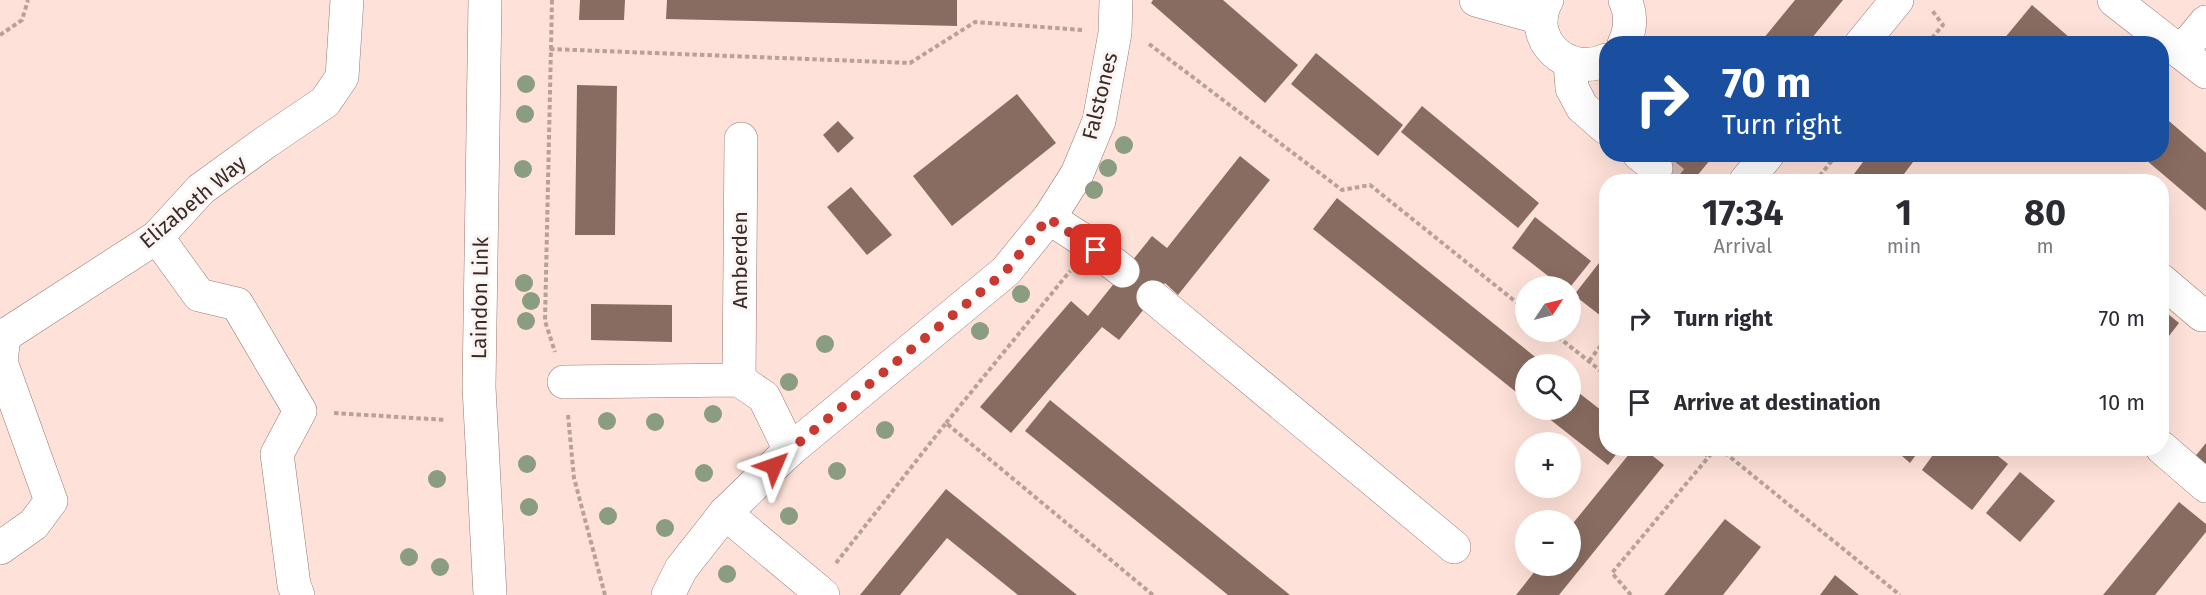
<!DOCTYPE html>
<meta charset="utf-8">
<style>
:root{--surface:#fff;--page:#f2f2f3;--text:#2b2b33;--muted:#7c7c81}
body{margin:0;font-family:"Fira Sans",sans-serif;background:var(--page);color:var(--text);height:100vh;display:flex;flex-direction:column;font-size:22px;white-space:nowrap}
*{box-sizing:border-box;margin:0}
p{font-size:20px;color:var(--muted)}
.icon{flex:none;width:33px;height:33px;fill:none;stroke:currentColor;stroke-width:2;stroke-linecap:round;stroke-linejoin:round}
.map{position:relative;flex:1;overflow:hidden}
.side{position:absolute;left:1599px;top:174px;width:570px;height:282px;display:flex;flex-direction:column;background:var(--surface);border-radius:24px;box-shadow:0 6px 24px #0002}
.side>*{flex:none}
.guide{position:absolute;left:1599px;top:36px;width:570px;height:126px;border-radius:24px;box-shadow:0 6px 24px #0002;background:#1a4fa0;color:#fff;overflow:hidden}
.needle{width:39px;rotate:55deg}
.buttons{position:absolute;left:1515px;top:276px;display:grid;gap:12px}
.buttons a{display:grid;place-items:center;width:66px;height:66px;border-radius:50%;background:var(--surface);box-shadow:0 6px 24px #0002;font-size:30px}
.pin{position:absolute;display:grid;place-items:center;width:51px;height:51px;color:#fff;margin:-26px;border-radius:12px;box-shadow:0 3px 9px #0006}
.me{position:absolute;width:66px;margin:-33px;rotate:47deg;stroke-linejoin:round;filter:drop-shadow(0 0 4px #0008)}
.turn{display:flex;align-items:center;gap:21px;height:126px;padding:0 24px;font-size:27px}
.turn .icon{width:78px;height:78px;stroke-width:2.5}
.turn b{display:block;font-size:42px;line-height:51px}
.eta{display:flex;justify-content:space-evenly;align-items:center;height:102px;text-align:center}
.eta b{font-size:36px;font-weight:700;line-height:42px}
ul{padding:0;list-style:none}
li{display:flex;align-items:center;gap:18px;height:84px;padding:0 24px}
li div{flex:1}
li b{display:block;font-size:22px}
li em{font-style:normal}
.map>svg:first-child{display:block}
</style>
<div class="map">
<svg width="2206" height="595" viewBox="0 0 2206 595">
<rect width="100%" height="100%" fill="#fee2d9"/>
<g fill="#896c61">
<polygon points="580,0 625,0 624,20 579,20"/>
<polygon points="667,0 957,0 957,26 666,19"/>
<polygon points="1153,0 1223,0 1298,65 1265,103 1151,3"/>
<polygon points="1795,0 1843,0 1807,44 1759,44"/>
<polygon points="2032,5 2077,44 2007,44 2003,40"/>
<polygon points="1316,53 1403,125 1378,156 1291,84"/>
<polygon points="577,85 617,86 615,235 575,235"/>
<polygon points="1017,94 1056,143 952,226 913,176"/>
<polygon points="1422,106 1539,203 1518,228 1401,132"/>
<polygon points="2162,115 2206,153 2206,211 2139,154 2162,154"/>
<polygon points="838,121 854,138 838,153 823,135"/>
<polygon points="1667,154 1715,154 1692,182 1645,182"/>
<polygon points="1869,154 1919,154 1898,182 1848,182"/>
<polygon points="1240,156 1270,180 1178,295 1165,283 1119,340 1102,327 1011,433 980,407 1071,301 1088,316 1152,236 1167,248"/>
<polygon points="851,187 892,235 867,255 827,207"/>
<polygon points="1337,198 1544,364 1526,364 1526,400 1313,229"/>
<polygon points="1535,217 1591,261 1571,286 1561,286 1512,248"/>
<polygon points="1606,254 1606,320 1574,295"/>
<polygon points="591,304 672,305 672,342 591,340"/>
<polygon points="2162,309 2179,323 2162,345"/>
<polygon points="1570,386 1606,414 1606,448 1621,448 1608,465 1538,410 1570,410"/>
<polygon points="1050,400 1290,595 1228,595 1025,431"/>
<polygon points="2206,443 2206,470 2193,459"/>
<polygon points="1634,448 1643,448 1664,465 1559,595 1516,595 1539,566 1570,566 1570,527"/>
<polygon points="1893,448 1921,448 1910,463"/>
<polygon points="1938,448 1988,448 2008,464 1972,510 1922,470"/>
<polygon points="2020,472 2055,501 2020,542 1986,513"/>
<polygon points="946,489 1077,595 1018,595 947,538 900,595 860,595"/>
<polygon points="2179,502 2206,524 2206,532 2155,595 2103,595"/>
<polygon points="1725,519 1761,547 1723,595 1664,595"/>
<polygon points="1835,575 1859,595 1820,595"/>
</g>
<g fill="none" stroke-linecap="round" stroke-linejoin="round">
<polyline stroke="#d7beb5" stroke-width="33" stroke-dasharray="33 16" stroke-linecap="butt" points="1656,168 1674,182"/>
<g stroke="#987a6f" stroke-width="34">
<g id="minor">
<polyline points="485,0 479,387 490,595"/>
<polyline points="1476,0 1541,18"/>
<path d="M1547 0C1525 39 1568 78 1606 60"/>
<polyline points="2114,0 2206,72"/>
<path d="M1624 44C1631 29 1632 15 1625 0"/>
<polyline points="1861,44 1897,0"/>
<polyline points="2181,52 2206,22"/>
<polyline points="1570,63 1572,88 1582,107 1606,128"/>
<polyline points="1639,154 1656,168"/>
<polyline points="1745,182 1768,154"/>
<polyline points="1049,218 1083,240 1123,271"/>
<polyline points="157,237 199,295 237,304 300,411 277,454 294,585 298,595"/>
<polyline points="2162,281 2202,315"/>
<polyline points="1153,297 1454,547"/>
<polyline points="0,335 4,336 157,237 201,189 266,142 325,102 342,77 347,0"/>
<polyline points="739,380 741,139"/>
<polyline points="564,382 739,380 764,397 790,450"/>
<polyline points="2162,448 2206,486"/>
<polyline points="725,513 823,595"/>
<polyline points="0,548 34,524 51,501 1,362 4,336"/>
<polyline points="668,595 681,569 725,513 790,450 1006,271 1049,218 1077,174 1099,121 1115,33 1116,0"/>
</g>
</g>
<g stroke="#b8a19a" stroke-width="4" stroke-dasharray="4.5 3" stroke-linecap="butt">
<polyline points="552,0 545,321 555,352"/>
<polyline points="0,35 22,20 28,0"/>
<polyline points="1149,44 1342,190 1370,185 1526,310"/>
<polyline points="1927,44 1943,25 1931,9"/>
<polyline points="550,49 910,63 975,22 1082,30"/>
<polyline points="1815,182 1837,154"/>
<polyline points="1552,332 1606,375"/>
<polyline points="1589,361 1606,339"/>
<polyline points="334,413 446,420"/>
<polyline points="568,415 574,478 605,595"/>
<polyline points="946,423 1070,271"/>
<polyline points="1698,448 1709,457"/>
<polyline points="1719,448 1900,595"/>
<polyline points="836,563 946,423 1153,595"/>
<polyline points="1631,595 1612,573 1716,448"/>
</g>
<use href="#minor" stroke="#fff" stroke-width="33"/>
</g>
<g fill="#8a9d80">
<circle cx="526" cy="84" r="9"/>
<circle cx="525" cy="114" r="9"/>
<circle cx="1124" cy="145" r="9"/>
<circle cx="1108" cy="168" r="9"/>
<circle cx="523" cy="169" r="9"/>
<circle cx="1094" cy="190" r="9"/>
<circle cx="524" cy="283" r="9"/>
<circle cx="1021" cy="294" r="9"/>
<circle cx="531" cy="301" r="9"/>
<circle cx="526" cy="321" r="9"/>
<circle cx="980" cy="331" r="9"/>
<circle cx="825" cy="344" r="9"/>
<circle cx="789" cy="382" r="9"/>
<circle cx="713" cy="414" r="9"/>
<circle cx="607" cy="421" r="9"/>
<circle cx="655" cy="422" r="9"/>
<circle cx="885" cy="430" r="9"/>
<circle cx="527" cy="464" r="9"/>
<circle cx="837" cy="471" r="9"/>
<circle cx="704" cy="473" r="9"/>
<circle cx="437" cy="479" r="9"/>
<circle cx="529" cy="507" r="9"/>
<circle cx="608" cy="516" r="9"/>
<circle cx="789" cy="516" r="9"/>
<circle cx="665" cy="528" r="9"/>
<circle cx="409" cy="557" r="9"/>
<circle cx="440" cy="567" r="9"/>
<circle cx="727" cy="574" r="9"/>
</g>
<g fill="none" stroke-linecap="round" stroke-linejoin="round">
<polyline stroke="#c73931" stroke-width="10" stroke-dasharray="0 18" points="774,466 790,450 1006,271 1048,218 1096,250"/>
</g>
<g text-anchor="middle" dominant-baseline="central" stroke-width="6" stroke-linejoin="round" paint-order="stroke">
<g font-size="21" fill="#392c27" stroke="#fcf4f2">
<text transform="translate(1100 96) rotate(-76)">Falstones</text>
<text transform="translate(193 202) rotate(-40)">Elizabeth Way</text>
<text transform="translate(740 260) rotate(-90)">Amberden</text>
<text transform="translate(480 298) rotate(-89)">Laindon Link</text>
</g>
</g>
</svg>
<div class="buttons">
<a><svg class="needle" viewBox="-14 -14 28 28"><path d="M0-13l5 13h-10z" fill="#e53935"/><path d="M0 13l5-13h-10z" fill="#7c7c81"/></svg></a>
<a><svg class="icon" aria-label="search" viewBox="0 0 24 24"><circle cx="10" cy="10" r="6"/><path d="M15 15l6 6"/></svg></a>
<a>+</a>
<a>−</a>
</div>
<div class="pin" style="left:1096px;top:250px;background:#d93025"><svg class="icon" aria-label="arrive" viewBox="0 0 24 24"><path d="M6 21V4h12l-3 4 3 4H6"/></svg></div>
<svg class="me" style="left:774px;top:466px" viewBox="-20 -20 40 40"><path d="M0-17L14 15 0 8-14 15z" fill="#c73931" stroke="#fff" stroke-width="4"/></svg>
<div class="guide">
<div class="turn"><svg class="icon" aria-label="right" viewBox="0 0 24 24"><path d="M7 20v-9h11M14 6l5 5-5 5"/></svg><div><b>70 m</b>Turn right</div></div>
</div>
<section class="side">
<div class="eta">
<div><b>17:34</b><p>Arrival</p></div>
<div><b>1</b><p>min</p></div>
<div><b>80</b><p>m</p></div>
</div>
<ul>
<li><svg class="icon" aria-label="right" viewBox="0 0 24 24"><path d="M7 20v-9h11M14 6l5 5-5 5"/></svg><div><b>Turn right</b></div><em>70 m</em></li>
<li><svg class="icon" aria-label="arrive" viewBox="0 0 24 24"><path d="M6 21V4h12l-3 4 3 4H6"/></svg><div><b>Arrive at destination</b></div><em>10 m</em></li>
</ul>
</section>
</div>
